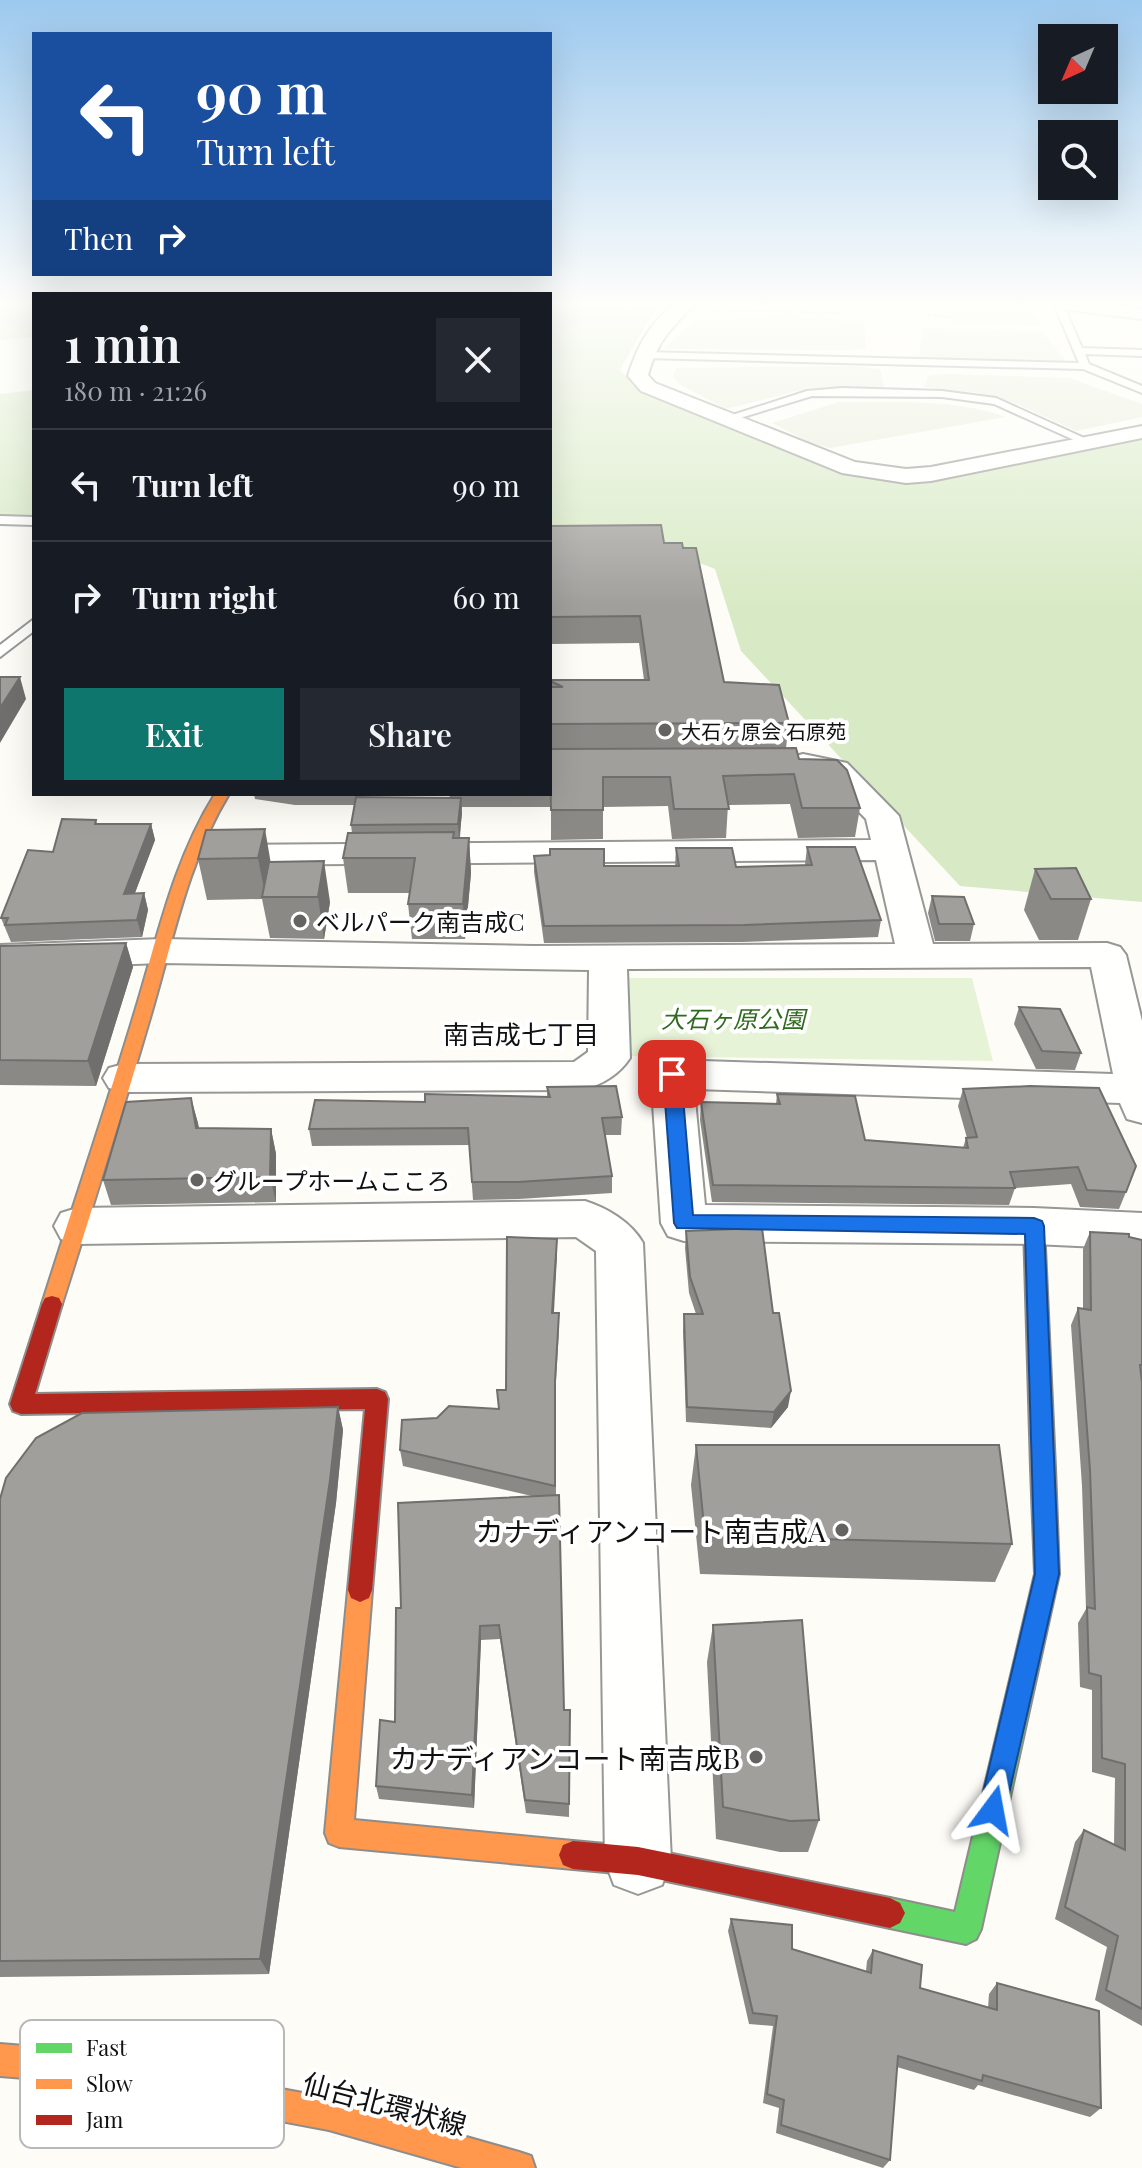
<!DOCTYPE html>
<meta charset="utf-8">
<style>
:root{--surface:#171b24;--page:#242831;--text:#f1f3f6;--muted:#9ea1a6;--line:#363941;--accent:#0f766e}
body{margin:0;font-family:"Playfair Display","Noto Sans JP",serif;background:var(--page);color:var(--text);height:100vh;display:flex;flex-direction:column;font-size:30px;white-space:nowrap}
*{box-sizing:border-box;margin:0}
p{font-size:26px;color:var(--muted)}
.icon{flex:none;width:44px;height:44px;fill:none;stroke:currentColor;stroke-width:2;stroke-linecap:round;stroke-linejoin:round}
.map{position:relative;flex:1;overflow:hidden}
.side{position:absolute;left:32px;top:292px;width:520px;height:504px;display:flex;flex-direction:column;background:var(--surface);border-radius:0px;box-shadow:0 8px 32px #0002}
.side>*{flex:none}
.banner{position:absolute;left:32px;top:32px;width:520px;height:244px;border-radius:0px;box-shadow:0 8px 32px #0002;background:#1a4fa0;color:#fff;overflow:hidden}
.needle{width:52px;rotate:224deg}
.fabs{position:absolute;left:1038px;top:24px;display:grid;gap:16px}
.fabs a{display:grid;place-items:center;width:80px;height:80px;border-radius:0px;background:var(--surface);box-shadow:0 8px 32px #0002;font-size:40px}
.pin{position:absolute;display:grid;place-items:center;width:68px;height:68px;color:#fff;margin:-34px;border-radius:16px;box-shadow:0 4px 12px #0006}
.me{position:absolute;width:88px;margin:-44px;rotate:13deg;stroke-linejoin:round;filter:drop-shadow(0 0 6px #0008)}
.turn{display:flex;align-items:center;gap:28px;height:168px;padding:0 32px;font-size:36px}
.turn .icon{width:104px;height:104px;stroke-width:2.5}
.turn b{display:block;font-size:56px;line-height:68px}
.then{display:flex;align-items:center;height:76px;padding:0 32px;background:#0003;gap:16px;font-size:30px}
.round{display:grid;place-items:center;flex:none;width:84px;height:84px;border-radius:0px;background:var(--page)}
.overview{display:flex;align-items:center;justify-content:space-between;height:136px;padding:0 32px}
h1{font-size:48px;font-weight:600;line-height:60px}
.primary-button{display:flex;gap:16px;margin-top:auto;padding:16px 32px}
.primary-button a{flex:1;height:92px;border-radius:0px;background:var(--accent);color:#fff;font-size:32px;font-weight:600;line-height:92px;text-align:center}
.primary-button a+a{background:var(--page);color:var(--text)}
ul{padding:0;list-style:none}
li{display:flex;align-items:center;gap:24px;height:112px;padding:0 32px;border-top:2px solid var(--line)}
li div{flex:1}
li b{display:block;font-size:30px}
li em{font-style:normal}
.map>svg:first-child{display:block}
</style>
<div class="map">
<svg width="1142" height="2168" viewBox="0 0 1142 2168">
<rect width="100%" height="100%" fill="#fdfcf7"/>
<polygon fill="#e7f3d7" points="621,978 972,978 993,1061 623,1056"/>
<g fill="#d8eac5">
<polygon points="0,304 34,304 34,337 0,340"/>
<path d="M550 304H619V308C637 308 651 304 668 304L652 314 620 370 637 388 846 473 914 484 1142 439V902L960 886 741 651 715 569 651 544 550 546Z"/>
<polygon points="34,390 34,517 0,516 0,394"/>
</g>
<g fill="#e9eedb">
<polygon points="949,304 995,304 1027,308 1043,326 950,323"/>
<polygon points="824,316 834,320 865,322 865,348 851,350 663,349 696,319"/>
<polygon points="922,328 1043,331 1065,361 919,359"/>
<polygon points="851,366 880,369 884,387 809,388 726,409 679,384 673,376 676,368"/>
<polygon points="946,374 1069,378 1142,404 1142,417 1076,431 1015,403 978,393 924,387 928,376"/>
<path d="M839 402C895 403 952 398 1006 417L830 448 811 443 772 423Z"/>
</g>
<g fill="none" stroke-linecap="round" stroke-linejoin="round">
<g stroke="#979795" stroke-width="4">
<g id="lane">
<polygon points="1054,304 1063,304 1082,348 1142,350 1142,356 1085,354 1089,364 1142,386 1142,393 1083,369 643,358 638,355 643,352 1079,363"/>
<polygon points="842,388 942,391 996,398 1093,442 1083,444 994,404 942,397 812,396 730,421 720,419 807,391"/>
<polygon points="0,516 34,517 34,525 0,524"/>
<polygon points="34,619 34,631 0,657 0,645"/>
</g>
</g>
<g stroke="#979795" stroke-width="4">
<g id="street">
<path d="M675 304H694C670 332 659 337 648 375L655 383 855 462 906 469 931 467 1142 426V438L931 481 906 483 842 473 641 391 628 376C637 347 650 322 675 304Z"/>
<polygon points="1054,304 1101,304 1142,309 1142,319 1063,309"/>
<path d="M803 754 847 763 899 816 933 944 1107 943 1120 947 1126 955 1142 1021V1123L1127 1119 1120 1103 694 1089 705 1205 1034 1208 1142 1213V1249L1034 1244 684 1241 668 1236 661 1223 651 1074 657 1064 672 1060 1113 1074 1091 967 627 969 630 1058C619 1075 601 1085 582 1090L124 1092 109 1088 103 1078 109 1068 124 1064 574 1062 588 1052 589 970 162 963 0 969V945L162 939 533 946 895 944 876 860 213 865 201 862 196 855 201 848 213 845 871 840 866 819 826 778 792 771 787 764 792 757Z"/>
<path d="M585 1201C607 1208 631 1222 643 1243L671 1861 662 1885 638 1894 614 1885 605 1861 596 1251 576 1237 77 1244 61 1239 54 1226 61 1213 77 1208Z"/>
</g>
</g>
<g stroke="#8e8d8b" stroke-width="4">
<polygon id="fast" points="1043,1458 1051,1461 1055,1468 1059,1574 981,1929 976,1939 966,1944 890,1928 880,1923 875,1913 880,1903 890,1898 955,1912 1035,1574 1031,1468 1035,1461"/>
</g>
<g stroke="#8e8d8b" stroke-width="4">
<g id="slow">
<path d="M215 794H229C187 863 173 941 150 1018 122 1114 92 1209 62 1304L59 1310 52 1312 45 1310 42 1304C72 1209 104 1114 133 1018 157 941 172 863 215 794Z"/>
<polygon points="1034,1218 1041,1221 1044,1226 1055,1468 1051,1475 1043,1478 1035,1475 1031,1468 1024,1226 1027,1221"/>
<polygon points="360,1578 369,1582 372,1590 354,1820 573,1841 583,1845 587,1855 583,1865 573,1869 339,1847 329,1843 325,1833 348,1590 351,1582"/>
<polygon points="0,2044 74,2050 329,2098 519,2152 531,2156 535,2168 462,2168 329,2130 74,2082 0,2076"/>
</g>
</g>
<g stroke="#8e8d8b" stroke-width="4">
<g id="jam">
<polygon points="52,1296 59,1298 62,1304 35,1394 377,1389 385,1392 388,1399 372,1590 369,1598 360,1602 351,1598 348,1590 365,1409 21,1414 13,1411 10,1404 42,1304 45,1298"/>
<polygon points="573,1841 638,1847 890,1898 900,1903 905,1913 900,1923 890,1928 638,1875 573,1869 563,1865 559,1855 563,1845"/>
</g>
</g>
<g stroke="#b9b9b8" stroke-width="2" stroke-dasharray="4 2" stroke-linecap="butt">
<polyline points="710,310 844,313"/>
<polyline points="927,315 950,317"/>
</g>
<use href="#lane" fill="#fffffe" fill-rule="evenodd"/>
<use href="#street" fill="#fffffe" fill-rule="evenodd"/>
<use href="#fast" fill="#63d668" fill-rule="evenodd"/>
<use href="#slow" fill="#ff974d" fill-rule="evenodd"/>
<use href="#jam" fill="#b3261e" fill-rule="evenodd"/>
</g>
<g fill="#8a8986" fill-rule="evenodd">
<path d="M550 526 664 543 724 682 789 723 786 748 860 808 855 837 798 838 790 804 728 805 726 838 672 839 668 806 603 807V839L551 840V807H462L460 838H469L471 873 465 939H412L408 904 410 893H348L343 858 352 833 351 825 354 805H295L255 799 254 794H357V797L450 798 449 794H550ZM639 643 644 680H551V644Z"/>
<polygon points="96,820 97,824 151,824 155,840 135,893 144,893 148,910 142,937 11,942 1,918 53,852"/>
<polygon points="206,830 271,862 330,902 324,939 270,938 262,899 207,900 198,859"/>
<polygon points="807,847 881,920 878,937 742,942 544,943 534,872 534,856 604,866 675,866 676,848 736,867 805,865"/>
<polygon points="1035,869 1091,899 1078,940 1039,940 1024,910"/>
<polygon points="932,896 974,924 970,941 935,941 928,913"/>
<polygon points="126,943 133,967 96,1086 0,1085 0,946"/>
<polygon points="1019,1007 1081,1053 1075,1070 1036,1069 1014,1024"/>
<polygon points="547,1087 622,1117 621,1135 605,1135 612,1176 612,1193 519,1199 473,1200 469,1145 312,1146 309,1129 425,1102 547,1097"/>
<polygon points="963,1089 1126,1192 1119,1209 1080,1207 1071,1184 1015,1188 1009,1205 712,1202 700,1120 701,1102 776,1104 777,1094 865,1140 963,1148 966,1138 967,1138 958,1106"/>
<polygon points="191,1098 199,1128 271,1129 276,1154 276,1202 111,1205 103,1180"/>
<polygon points="686,1231 773,1313 788,1407 771,1428 686,1422 683,1331 684,1314 696,1314 689,1293 685,1248"/>
<polygon points="1090,1232 1142,1240 1142,2026 1095,2000 1107,1947 1055,1919 1075,1842 1084,1830 1114,1845 1115,1778 1092,1772 1092,1690 1080,1687 1078,1623 1086,1609 1082,1486 1071,1325 1078,1308 1083,1309 1083,1249"/>
<polygon points="557,1239 553,1313 559,1330 555,1398 556,1495 564,1710 570,1710 569,1817 526,1813 500,1639 481,1640 474,1808 379,1799 376,1786 395,1722 401,1608 532,1496 403,1466 400,1450 437,1418 499,1409 506,1390"/>
<polygon points="338,1407 343,1430 336,1503 269,1974 0,1977 0,1499"/>
<polygon points="696,1445 1012,1544 995,1582 700,1574 691,1485"/>
<polygon points="713,1625 819,1820 808,1852 780,1852 716,1839 707,1662"/>
<polygon points="731,1919 792,1949 866,1971 867,1961 873,1950 920,1988 988,2008 989,1994 997,1983 1101,2108 1090,2117 978,2085 974,2090 897,2067 890,2160 883,2168 776,2133 779,2108 763,2103 773,2026 749,2024 728,1931"/>
</g>
<g fill="#716f6d">
<polygon points="20,677 26,699 0,743 0,708"/>
<polygon points="461,798 462,814 459,841 458,824"/>
<polygon points="151,824 155,840 128,911 124,894"/>
<polygon points="265,829 272,870 266,899 258,858"/>
<polygon points="469,838 471,873 465,939 463,904"/>
<polygon points="324,861 330,902 324,939 318,897"/>
<polygon points="144,893 148,910 142,937 137,920"/>
<polygon points="126,943 133,967 96,1086 88,1061"/>
<polygon points="191,1098 198,1123 203,1153 196,1128"/>
<polygon points="271,1129 276,1154 276,1202 270,1177"/>
<polygon points="557,1239 557,1256 553,1330 552,1313"/>
<polygon points="791,1391 788,1407 771,1428 774,1412"/>
<polygon points="338,1407 343,1430 336,1503 269,1974 260,1959"/>
<polygon points="480,1626 481,1640 474,1808 472,1795"/>
</g>
<g fill="#a19f9c" stroke="#716f6d" stroke-width="2" fill-rule="evenodd">
<path d="M661 525 664 543H682L683 548H696L724 682 779 685 789 723 550 724V687H563L550 681V526ZM640 616 649 680H551V617Z"/>
<polygon points="0,677 20,677 0,708"/>
<polygon points="796,748 799,759 837,760 847,770 860,808 802,808 794,774 723,776 729,809 674,809 670,777 603,777 603,810 551,810 550,749"/>
<polygon points="356,797 461,798 458,824 351,825"/>
<polygon points="62,819 96,820 95,824 151,824 124,894 144,893 137,920 5,925 8,918 1,918 28,850 53,852"/>
<polygon points="265,829 258,858 198,859 206,830"/>
<polygon points="454,832 453,838 469,838 463,904 408,904 415,858 343,858 348,833"/>
<polygon points="807,847 855,847 881,920 744,925 544,926 534,856 550,855 550,849 604,849 604,866 679,866 676,848 732,848 736,867 812,865"/>
<polygon points="324,861 318,897 262,897 269,862"/>
<polygon points="1076,868 1091,899 1051,899 1035,869"/>
<polygon points="932,896 964,897 974,924 939,924"/>
<polygon points="126,943 88,1061 0,1060 0,946"/>
<polygon points="1019,1007 1060,1009 1081,1053 1042,1051"/>
<polygon points="616,1086 622,1117 602,1118 612,1176 518,1182 472,1182 468,1128 309,1129 315,1100 425,1102 425,1094 550,1097 547,1087"/>
<polygon points="1030,1086 1099,1088 1136,1166 1126,1192 1087,1190 1078,1167 1010,1172 1015,1188 713,1185 701,1102 780,1104 777,1094 855,1096 865,1140 968,1148 966,1138 977,1137 963,1089"/>
<polygon points="191,1098 196,1128 271,1129 270,1177 103,1180 126,1102"/>
<polygon points="762,1228 773,1313 779,1313 791,1391 774,1412 687,1407 684,1314 703,1314 690,1277 686,1231"/>
<polygon points="1090,1232 1129,1234 1129,1237 1142,1240 1142,1365 1140,1365 1142,1383 1142,2009 1106,1990 1118,1936 1065,1907 1084,1830 1125,1850 1125,1764 1102,1758 1101,1676 1089,1673 1087,1607 1095,1609 1090,1470 1078,1308 1091,1310"/>
<polygon points="507,1237 557,1239 552,1313 559,1313 555,1381 555,1486 400,1450 402,1420 437,1418 449,1406 499,1409 497,1390 506,1390"/>
<polygon points="338,1407 330,1480 260,1959 0,1961 0,1499 6,1478 36,1438 82,1413"/>
<polygon points="696,1445 999,1445 1012,1544 705,1536"/>
<polygon points="559,1495 564,1710 570,1710 569,1804 525,1800 499,1625 480,1626 472,1795 376,1786 380,1720 395,1722 396,1608 401,1608 398,1503"/>
<polygon points="802,1620 819,1820 790,1821 723,1807 713,1625"/>
<polygon points="731,1919 792,1925 792,1949 871,1973 873,1950 922,1965 920,1988 997,2010 997,1983 1099,2011 1101,2108 983,2075 982,2081 898,2056 890,2160 781,2125 784,2100 767,2094 777,2016 753,2013"/>
</g>
<linearGradient id="sky" x2="0" y2="1"><stop stop-color="#9dc9ee"/><stop offset="0.5" stop-color="#fefefb"/><stop offset="1" stop-color="#fefefb" stop-opacity="0"/></linearGradient>
<rect width="1142" height="607" fill="url(#sky)"/>
<polygon fill="#1a73e8" stroke="#114b97" stroke-width="2" points="672,1068 681,1074 693,1215 1034,1218 1042,1221 1044,1226 1059,1574 1003,1820 993,1824 983,1820 979,1810 1035,1574 1025,1234 677,1228 674,1223 663,1074"/>
<g fill="#646362" stroke="#fff" stroke-width="3">
<circle cx="665" cy="730" r="8"/>
<circle cx="300" cy="921" r="8"/>
<circle cx="197" cy="1180" r="8"/>
<circle cx="842" cy="1530" r="8"/>
<circle cx="756" cy="1757" r="8"/>
</g>
<g text-anchor="middle" dominant-baseline="central" stroke-width="8" stroke-linejoin="round" paint-order="stroke">
<g font-size="20" fill="#111" stroke="#fff" text-anchor="start">
<text x="681" y="730">大石ヶ原会 石原苑</text>
</g>
<g font-size="24" fill="#111" stroke="#fff" text-anchor="start">
<text x="316" y="921">ベルパーク南吉成C</text>
<text x="213" y="1180">グループホームこころ</text>
</g>
<g font-size="24" font-style="italic" fill="#2f6b1f" stroke="#fff">
<text x="733" y="1018">大石ヶ原公園</text>
</g>
<g font-size="26" fill="#111" stroke="#fff">
<text x="521" y="1033">南吉成七丁目</text>
</g>
<g font-size="28" fill="#111" stroke="#fff" text-anchor="end">
<text x="826" y="1530">カナディアンコート南吉成A</text>
<text x="740" y="1757">カナディアンコート南吉成B</text>
</g>
<g font-size="28" fill="#111" stroke="#fff">
<text transform="translate(385 2103) rotate(15)">仙台北環状線</text>
</g>
</g>
<rect x="20" y="2020" width="264" height="128" rx="12" fill="#fff" stroke="#b8b8b8" stroke-width="2"/>
<rect x="36" y="2043" width="36" height="10" fill="#63d668"/>
<rect x="36" y="2079" width="36" height="10" fill="#ff974d"/>
<rect x="36" y="2115" width="36" height="10" fill="#b3261e"/>
<g font-size="22" fill="#111">
<text x="86" y="2056">Fast</text>
<text x="86" y="2092">Slow</text>
<text x="86" y="2128">Jam</text>
</g>
</svg>
<div class="fabs">
<a><svg class="needle" viewBox="-14 -14 28 28"><path d="M0-13l5 13h-10z" fill="#e53935"/><path d="M0 13l5-13h-10z" fill="#9ea1a6"/></svg></a>
<a><svg class="icon" aria-label="search" viewBox="0 0 24 24"><circle cx="10" cy="10" r="6"/><path d="M15 15l6 6"/></svg></a>
</div>
<div class="pin" style="left:672px;top:1074px;background:#d93025"><svg class="icon" aria-label="arrive" viewBox="0 0 24 24"><path d="M6 21V4h12l-3 4 3 4H6"/></svg></div>
<svg class="me" style="left:993px;top:1810px" viewBox="-20 -20 40 40"><path d="M0-17L14 15 0 8-14 15z" fill="#1a73e8" stroke="#fff" stroke-width="4"/></svg>
<div class="banner">
<div class="turn"><svg class="icon" aria-label="left" viewBox="0 0 24 24"><path d="M17 20v-9H6M10 6l-5 5 5 5"/></svg><div><b>90 m</b>Turn left</div></div>
<div class="then">Then<svg class="icon" aria-label="right" viewBox="0 0 24 24"><path d="M7 20v-9h11M14 6l5 5-5 5"/></svg></div>
</div>
<section class="side">
<div class="overview"><div><h1>1 min</h1><p>180 m · 21:26</p></div><a class="round"><svg class="icon" aria-label="close" viewBox="0 0 24 24"><path d="M6 6l12 12M18 6L6 18"/></svg></a></div>
<ul>
<li><svg class="icon" aria-label="left" viewBox="0 0 24 24"><path d="M17 20v-9H6M10 6l-5 5 5 5"/></svg><div><b>Turn left</b></div><em>90 m</em></li>
<li><svg class="icon" aria-label="right" viewBox="0 0 24 24"><path d="M7 20v-9h11M14 6l5 5-5 5"/></svg><div><b>Turn right</b></div><em>60 m</em></li>
</ul>
<div class="primary-button"><a>Exit</a><a>Share</a></div>
</section>
</div>
